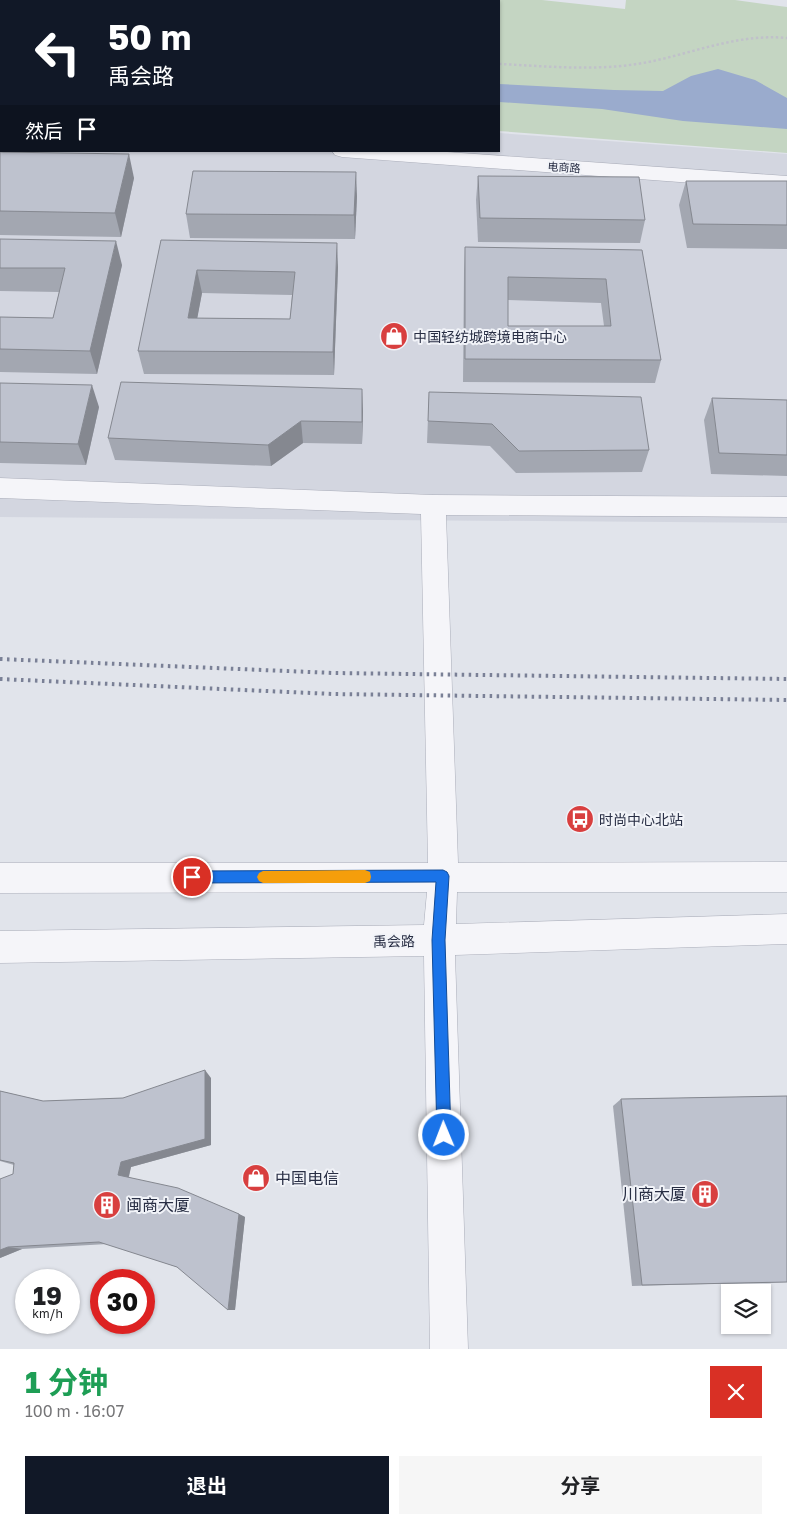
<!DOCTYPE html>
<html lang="zh">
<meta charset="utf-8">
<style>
:root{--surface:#fff;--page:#f6f6f6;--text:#202124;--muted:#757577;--accent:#111827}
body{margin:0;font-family:"Golos Text","Noto Sans SC",sans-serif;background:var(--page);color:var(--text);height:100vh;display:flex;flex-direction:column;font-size:19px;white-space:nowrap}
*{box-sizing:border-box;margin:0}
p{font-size:16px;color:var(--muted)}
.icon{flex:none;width:28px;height:28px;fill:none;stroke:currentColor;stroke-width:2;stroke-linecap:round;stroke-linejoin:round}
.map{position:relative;height:1349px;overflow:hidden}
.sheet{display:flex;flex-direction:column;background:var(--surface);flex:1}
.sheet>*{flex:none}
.top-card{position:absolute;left:0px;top:0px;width:500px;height:152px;box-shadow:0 1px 4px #0004;background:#111827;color:#fff;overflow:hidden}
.fabs{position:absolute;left:721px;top:1284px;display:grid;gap:10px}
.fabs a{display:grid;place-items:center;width:50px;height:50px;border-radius:0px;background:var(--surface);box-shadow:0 1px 4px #0004;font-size:25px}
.speed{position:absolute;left:15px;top:1269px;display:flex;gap:10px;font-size:25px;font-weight:700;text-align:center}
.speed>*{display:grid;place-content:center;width:65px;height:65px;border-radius:50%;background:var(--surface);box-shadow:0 1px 4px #0004;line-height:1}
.speed small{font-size:12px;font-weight:400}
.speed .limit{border:8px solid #d22;background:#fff;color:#111}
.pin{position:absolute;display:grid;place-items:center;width:42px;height:42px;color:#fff;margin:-21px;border:2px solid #fff;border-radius:50%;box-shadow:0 1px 5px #0007}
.me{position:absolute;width:55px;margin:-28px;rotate:359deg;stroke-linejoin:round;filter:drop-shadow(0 0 4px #0008)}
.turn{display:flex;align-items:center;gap:18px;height:105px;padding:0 25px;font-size:22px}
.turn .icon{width:65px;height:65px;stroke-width:2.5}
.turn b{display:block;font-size:35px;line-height:42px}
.then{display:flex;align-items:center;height:48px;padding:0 25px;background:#0003;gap:10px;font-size:19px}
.round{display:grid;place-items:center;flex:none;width:52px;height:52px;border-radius:0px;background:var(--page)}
.overview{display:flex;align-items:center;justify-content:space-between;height:85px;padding:0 25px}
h1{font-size:30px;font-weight:700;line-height:38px;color:#1e9e55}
.action{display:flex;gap:10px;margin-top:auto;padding:10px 25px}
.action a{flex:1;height:58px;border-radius:0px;background:var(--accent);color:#fff;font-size:20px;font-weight:700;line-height:58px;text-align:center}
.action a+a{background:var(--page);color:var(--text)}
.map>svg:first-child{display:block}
</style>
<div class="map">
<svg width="787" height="1349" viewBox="0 0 787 1349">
<rect width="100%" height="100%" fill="#e1e4eb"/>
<polygon fill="#d3d6e0" points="0,101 1,151 499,151 499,133 787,154 787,523 0,517"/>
<polygon fill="#c4d5c2" points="0,0 542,0 625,9 626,0 735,0 787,7 787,153 499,131 499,1 1,1 0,99"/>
<polygon fill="#9aabcd" points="718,69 755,80 787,98 787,129 683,121 602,109 499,102 499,84 614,90 663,91 691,76"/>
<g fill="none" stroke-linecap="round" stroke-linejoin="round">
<g stroke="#aaadb9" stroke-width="1">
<g id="minor">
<rect x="0" y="105" width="1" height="13"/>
<polygon points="332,151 433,151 787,176 787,190 342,157 335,155"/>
<polygon points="0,478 433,495 787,497 787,517 446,515 458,863 787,862 787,892 457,892 456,924 787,914 787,944 455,955 468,1349 430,1349 424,956 0,963 0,931 424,925 427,892 0,893 0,863 428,863 421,514 0,498"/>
</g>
</g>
<g stroke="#c0c1ca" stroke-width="2.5" stroke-dasharray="2.5 2.5" stroke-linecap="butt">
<polyline points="324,0 326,1"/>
<polyline points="21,1 27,0"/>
<path d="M499 64C545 66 591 71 637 64 688 56 734 33 787 38"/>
</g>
<use href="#minor" fill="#f5f5f9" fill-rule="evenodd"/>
<g stroke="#7a8096" stroke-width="4" stroke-dasharray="2.5 4.5" stroke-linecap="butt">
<polyline points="0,659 334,673 787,679"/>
<polyline points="0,679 333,694 787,700"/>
</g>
</g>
<g fill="#a3a7b1" fill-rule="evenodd">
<polygon points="0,152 134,178 121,237 0,235"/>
<polygon points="478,176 645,220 640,243 478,242 476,200"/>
<polygon points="686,181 787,181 787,249 687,248 679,205"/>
<polygon points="357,196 355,239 190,238 186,214"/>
<polygon points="0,239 122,265 97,374 0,372 0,317 53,318 59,292 0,291"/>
<path d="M161 240 338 267 334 375 144 374 138 351ZM202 293 292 295 290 319 197 318Z"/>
<path d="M465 247 642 250 661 360 655 383 463 382 464 271ZM508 300 601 303 604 326H508Z"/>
<polygon points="0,383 99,407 86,465 0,463"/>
<polygon points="429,392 649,450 642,472 516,473 490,446 427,443"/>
<polygon points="712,398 787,400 787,476 711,474 704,420"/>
<polygon points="363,411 362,444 303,443 271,466 115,460 108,438"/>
<polygon points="211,1078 211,1145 131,1167 129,1177 239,1214 245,1217 235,1310 177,1267 107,1244 22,1249 0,1258 13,1174 14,1165 0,1161 0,1091 43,1101 123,1098"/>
<polygon points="787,1096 787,1282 632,1286 613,1106 621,1099"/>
</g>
<g fill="#858890">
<polygon points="129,154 134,178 121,237 115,213"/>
<polygon points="356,172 357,196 355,239 354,215"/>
<polygon points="116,241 122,265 97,374 90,351"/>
<polygon points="337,243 338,267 334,375 333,352"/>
<polygon points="197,270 202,293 193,341 188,318"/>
<polygon points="92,385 99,407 86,465 78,444"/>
<polygon points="362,389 363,411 362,444"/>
<polygon points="301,421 303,443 271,466 268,445"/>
<polygon points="205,1070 211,1078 211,1145 131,1167 128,1179 118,1175 121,1162"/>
<polygon points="239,1214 245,1217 235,1310 228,1310"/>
<polygon points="8,1247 22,1249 0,1258 0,1250"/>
</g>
<g fill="#bec2ce" stroke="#858890" fill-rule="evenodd">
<polygon points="0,152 129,154 115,213 0,211"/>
<polygon points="193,171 356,172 354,215 186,214"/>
<polygon points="478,176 639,177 645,220 480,218"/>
<polygon points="686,181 787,181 787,225 693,224"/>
<polygon points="0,239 116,241 90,351 0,349 0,317 53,318 65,268 0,268"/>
<path d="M161 240 337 243 333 352 138 351ZM197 270 295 272 290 319 188 318Z"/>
<path d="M465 247 642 250 661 360 465 359ZM508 277 606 279 611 326H508Z"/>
<polygon points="121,382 362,389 362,422 301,421 268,445 108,438"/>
<polygon points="0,383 92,385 78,444 0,442"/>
<polygon points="429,392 641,397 649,450 519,451 492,424 428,421"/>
<polygon points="712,398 787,400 787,455 719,453"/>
<polygon points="205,1070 205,1139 121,1162 118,1175 178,1188 239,1214 228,1310 177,1267 99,1242 8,1247 0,1250 0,1179 13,1174 14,1163 0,1160 0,1091 43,1101 123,1098"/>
<polygon points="787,1096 787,1282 642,1285 621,1099"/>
</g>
<polygon fill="#1a73e8" stroke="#114b97" points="443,870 447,872 449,876 445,940 451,1135 449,1140 444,1142 439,1140 437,1135 432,940 436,882 192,883 188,882 186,877 188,873 192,871"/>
<polygon fill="#f59e0b" points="365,870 370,872 371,877 370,881 365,883 263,883 259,881 257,877 259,873 263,871"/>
<defs>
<g id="shop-disc" transform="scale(1.4375)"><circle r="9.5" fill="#d83f3f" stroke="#f1f3f8"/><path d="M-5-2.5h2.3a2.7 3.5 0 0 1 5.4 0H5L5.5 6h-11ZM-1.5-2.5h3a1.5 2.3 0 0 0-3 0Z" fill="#fff"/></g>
<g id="bus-disc" transform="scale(1.4375)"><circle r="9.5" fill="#d83f3f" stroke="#f1f3f8"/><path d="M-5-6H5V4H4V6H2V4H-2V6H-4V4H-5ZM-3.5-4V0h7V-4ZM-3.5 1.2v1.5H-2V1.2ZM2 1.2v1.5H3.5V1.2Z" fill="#fff"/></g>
<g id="building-disc" transform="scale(1.4375)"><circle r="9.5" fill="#d83f3f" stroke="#f1f3f8"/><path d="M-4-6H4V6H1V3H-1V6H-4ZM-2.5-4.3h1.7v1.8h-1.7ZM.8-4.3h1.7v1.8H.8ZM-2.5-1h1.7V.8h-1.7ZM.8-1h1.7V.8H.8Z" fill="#fff"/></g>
</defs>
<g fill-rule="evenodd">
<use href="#shop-disc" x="394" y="336"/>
<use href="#bus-disc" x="580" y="819"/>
<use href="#shop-disc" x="256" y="1178"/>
<use href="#building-disc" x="705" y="1194"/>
<use href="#building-disc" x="107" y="1205"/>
</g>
<g text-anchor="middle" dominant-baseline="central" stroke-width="4" stroke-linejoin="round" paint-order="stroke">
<g font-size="11" fill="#282e44" stroke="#f1f3f8">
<text transform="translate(564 167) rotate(4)">电商路</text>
</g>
<g font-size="14" fill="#282e44" stroke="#f1f3f8" text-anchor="start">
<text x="413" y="336">中国轻纺城跨境电商中心</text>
<text x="599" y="819">时尚中心北站</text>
</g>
<g font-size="14" fill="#282e44" stroke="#f1f3f8">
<text transform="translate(394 941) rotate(-1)">禹会路</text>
</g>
<g font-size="16" fill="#282e44" stroke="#f1f3f8" text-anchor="start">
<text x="275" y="1178">中国电信</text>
<text x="686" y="1194" text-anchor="end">川商大厦</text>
<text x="126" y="1205">闽商大厦</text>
</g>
</g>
</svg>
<div class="fabs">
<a><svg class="icon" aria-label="layers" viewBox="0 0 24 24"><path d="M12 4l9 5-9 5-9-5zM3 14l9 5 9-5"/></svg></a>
</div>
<div class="speed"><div>19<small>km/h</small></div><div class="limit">30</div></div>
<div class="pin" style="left:192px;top:877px;background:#d93025"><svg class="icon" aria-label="arrive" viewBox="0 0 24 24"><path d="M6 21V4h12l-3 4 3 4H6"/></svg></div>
<svg class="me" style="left:444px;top:1135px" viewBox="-20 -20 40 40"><circle r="17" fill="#1a73e8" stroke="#fff" stroke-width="3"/><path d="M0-11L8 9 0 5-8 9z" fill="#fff"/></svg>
<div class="top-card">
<div class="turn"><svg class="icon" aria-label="left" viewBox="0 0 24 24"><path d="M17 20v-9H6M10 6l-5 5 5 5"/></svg><div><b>50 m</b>禹会路</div></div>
<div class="then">然后<svg class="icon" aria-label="arrive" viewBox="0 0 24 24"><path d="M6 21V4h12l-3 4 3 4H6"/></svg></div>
</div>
</div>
<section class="sheet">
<div class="overview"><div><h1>1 分钟</h1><p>100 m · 16:07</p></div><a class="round" style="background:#d93025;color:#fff"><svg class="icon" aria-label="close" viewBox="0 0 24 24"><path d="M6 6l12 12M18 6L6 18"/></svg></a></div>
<div class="action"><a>退出</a><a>分享</a></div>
</section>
